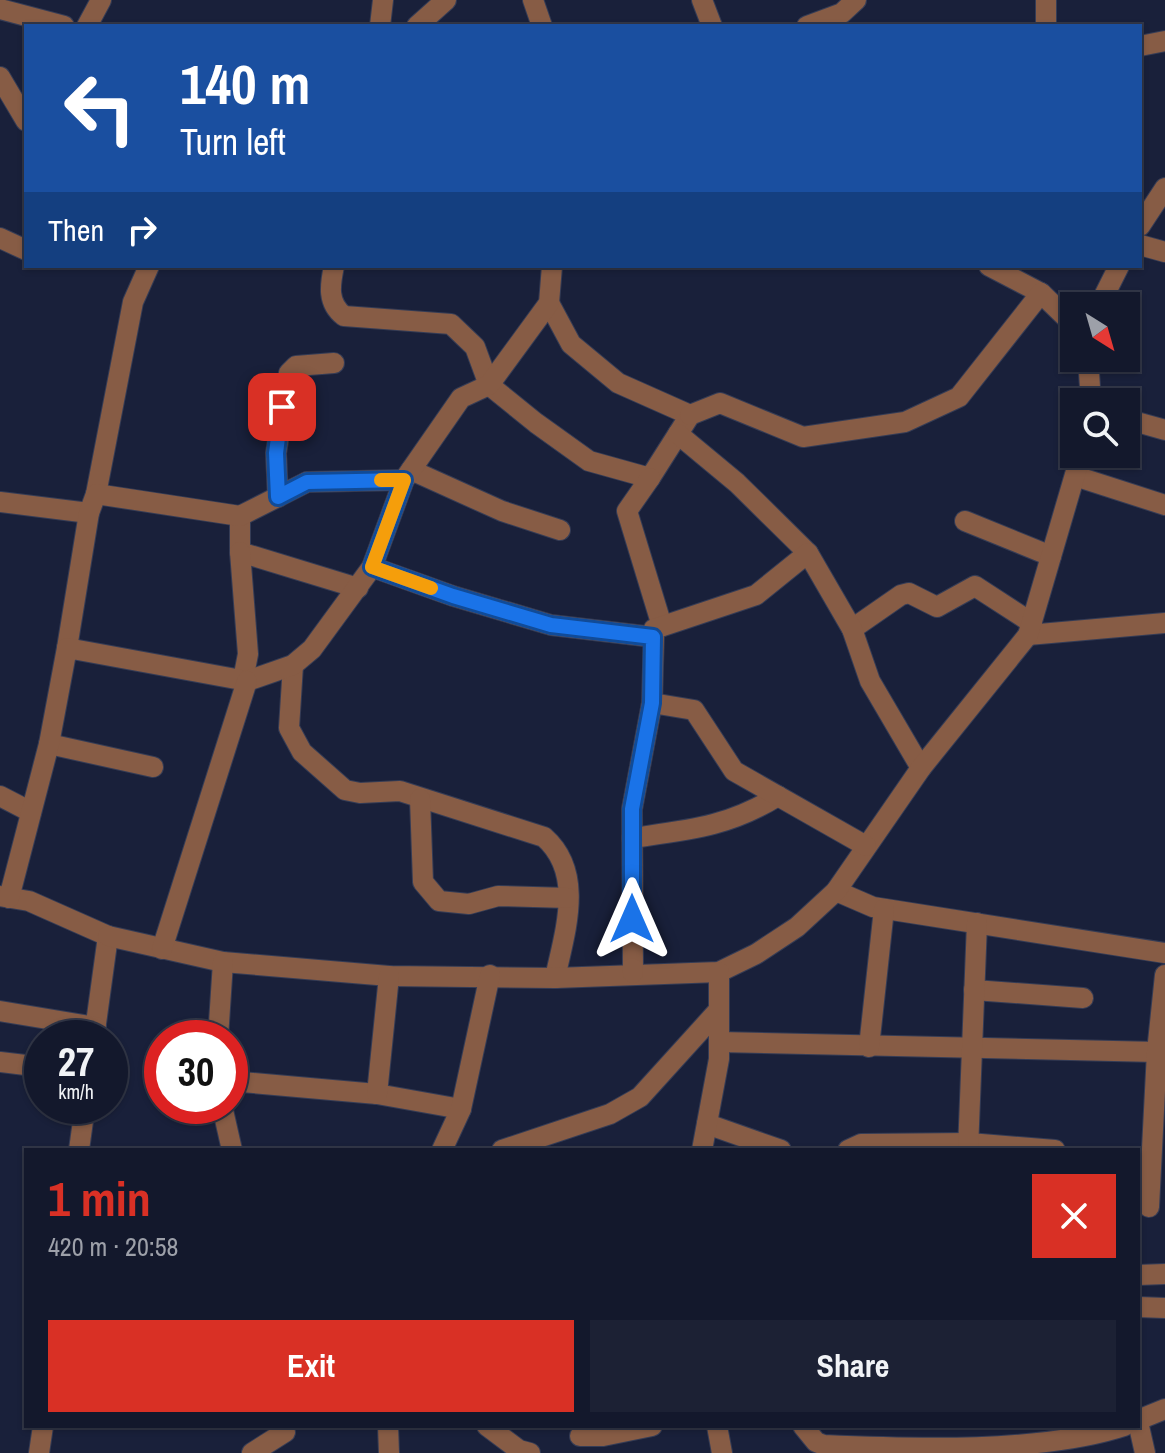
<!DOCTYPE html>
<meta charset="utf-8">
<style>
:root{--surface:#13182c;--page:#1c2134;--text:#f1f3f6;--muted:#9da0a9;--line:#323748;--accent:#d93025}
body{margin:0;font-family:"Archivo Narrow",sans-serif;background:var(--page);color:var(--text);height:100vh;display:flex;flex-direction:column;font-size:30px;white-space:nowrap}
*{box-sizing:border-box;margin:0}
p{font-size:26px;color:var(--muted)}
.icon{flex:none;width:44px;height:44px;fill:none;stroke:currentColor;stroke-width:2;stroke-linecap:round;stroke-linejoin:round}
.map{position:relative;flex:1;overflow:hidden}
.details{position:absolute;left:24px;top:1148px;width:1116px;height:280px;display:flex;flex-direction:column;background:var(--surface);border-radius:0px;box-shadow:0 2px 6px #0004,0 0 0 2px var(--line)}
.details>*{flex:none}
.top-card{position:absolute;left:24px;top:24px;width:1118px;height:244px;border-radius:0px;box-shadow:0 2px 6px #0004,0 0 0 2px var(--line);background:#1a4fa0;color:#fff;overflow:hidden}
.needle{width:52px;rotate:143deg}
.buttons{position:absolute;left:1060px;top:292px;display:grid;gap:16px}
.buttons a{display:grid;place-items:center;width:80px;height:80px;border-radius:0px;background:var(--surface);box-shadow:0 2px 6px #0004,0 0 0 2px var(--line);font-size:40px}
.speed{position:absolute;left:24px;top:1020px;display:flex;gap:16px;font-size:40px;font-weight:700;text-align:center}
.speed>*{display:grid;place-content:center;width:104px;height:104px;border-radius:50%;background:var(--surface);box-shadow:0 2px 6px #0004,0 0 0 2px var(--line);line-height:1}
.speed small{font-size:20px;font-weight:400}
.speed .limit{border:12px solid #d22;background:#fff;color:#111}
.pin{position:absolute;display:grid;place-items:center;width:68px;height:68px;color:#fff;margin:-34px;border-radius:16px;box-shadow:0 4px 12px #0006}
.me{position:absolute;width:88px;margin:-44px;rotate:0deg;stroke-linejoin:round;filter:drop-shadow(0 0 6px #0008)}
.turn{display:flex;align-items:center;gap:28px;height:168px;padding:0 24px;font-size:36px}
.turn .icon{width:104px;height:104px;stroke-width:2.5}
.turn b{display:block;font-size:56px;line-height:68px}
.then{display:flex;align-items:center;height:76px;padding:0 24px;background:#0003;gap:16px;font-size:30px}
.round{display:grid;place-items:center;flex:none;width:84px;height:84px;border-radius:0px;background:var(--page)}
.overview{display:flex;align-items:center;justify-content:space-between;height:136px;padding:0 24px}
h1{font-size:48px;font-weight:800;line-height:60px;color:var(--accent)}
.action{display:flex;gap:16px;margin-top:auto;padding:16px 24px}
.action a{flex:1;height:92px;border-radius:0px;background:var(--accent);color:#fff;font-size:32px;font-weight:800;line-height:92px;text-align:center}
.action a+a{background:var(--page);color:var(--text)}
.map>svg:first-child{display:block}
</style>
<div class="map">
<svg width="1165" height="1453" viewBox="0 0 1165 1453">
<rect width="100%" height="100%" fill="#19203a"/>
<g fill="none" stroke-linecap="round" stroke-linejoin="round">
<g stroke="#353c55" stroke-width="22">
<g id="minor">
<polyline points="533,0 542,26"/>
<polyline points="702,0 712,26"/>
<polyline points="0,9 64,26"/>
<polyline points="87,26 101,0"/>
<polyline points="380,26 383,0"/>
<polyline points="417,26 446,0"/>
<polyline points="807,26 842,13 856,0"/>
<polyline points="1046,26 1046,0"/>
<polyline points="1140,46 1165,41"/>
<polyline points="0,77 26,121"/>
<polyline points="1140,226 1165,188"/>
<polyline points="0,238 26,250"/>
<polyline points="1140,245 1165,252"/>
<path d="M334 266C330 285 327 303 344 316L451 324 475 347 489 385 536 423 589 461 650 478 690 415 618 383 571 344 549 303"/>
<polyline points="989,266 1041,293"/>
<polyline points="1099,306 1119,266"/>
<polyline points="1088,358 1091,402"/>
<polyline points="690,415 720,403 803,437 905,422 959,397 1041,293 1074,325"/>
<polyline points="1126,419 1165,430"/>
<polyline points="678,434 737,483 808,553"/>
<polyline points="411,470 502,511 560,530"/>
<polyline points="1075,476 1165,505"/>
<polyline points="650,478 627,511 662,626"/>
<polyline points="96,494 133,302 149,266"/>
<polyline points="278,497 276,453 289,373 296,366 334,363"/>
<polyline points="0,502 89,513"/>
<polyline points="240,516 240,552 358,588"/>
<polyline points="965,521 1051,556"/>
<polyline points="240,552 248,654 243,680"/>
<polyline points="372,567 453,596 551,625 653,637"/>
<polyline points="852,629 901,595 909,593 937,607 975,586 1032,623"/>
<polyline points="1028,635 1165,623"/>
<polyline points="67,648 89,513 96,494 240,516 307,482 404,480"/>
<path d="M293 665 289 728 302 752 345 790 360 793 400 791 544 837C585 873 565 931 555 978"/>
<polyline points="652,703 654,629 756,595 808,553 852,629 870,681 921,768"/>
<polyline points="49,744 153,767"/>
<polyline points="0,796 31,812"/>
<polyline points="420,799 423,882 439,901 469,904 498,896 568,898"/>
<path d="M632 838C688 830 728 827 778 796"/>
<polyline points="836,891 873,907 1165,953"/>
<polyline points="0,896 29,901 108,936 94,1038"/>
<polyline points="9,898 49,744 67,648 247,681 293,665 312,649 372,567 404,480 461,398 489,385 549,303 552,266"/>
<polyline points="108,936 223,962 389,976 555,978 719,972 756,954 797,927 836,891 921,768 1028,635 1081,454"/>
<polyline points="162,949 247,681"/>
<polyline points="633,973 632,809 652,703 694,710 734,771 866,846"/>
<polyline points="974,990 1083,998"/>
<polyline points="0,1011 96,1027"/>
<polyline points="218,1038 223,962"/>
<polyline points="719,1042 1157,1052"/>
<polyline points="869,1047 884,909"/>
<polyline points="0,1062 42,1067"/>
<polyline points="230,1081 377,1094 461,1109"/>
<polyline points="377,1094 389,976"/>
<polyline points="222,1106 232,1150"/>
<polyline points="707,1124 781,1150"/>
<polyline points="79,1150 85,1106"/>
<polyline points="442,1150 461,1109 490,975"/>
<polyline points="502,1150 610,1114 640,1097 717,1012"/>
<polyline points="702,1150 719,1059 719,972"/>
<polyline points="848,1150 861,1144 969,1143 1055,1150"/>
<polyline points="968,1150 977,923"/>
<polyline points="1149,1207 1157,1052 1165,975"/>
<polyline points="1138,1275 1165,1274"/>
<polyline points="1138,1307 1165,1308"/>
<polyline points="1138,1420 1165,1409"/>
<polyline points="1138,1422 1145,1453"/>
<polyline points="388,1426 389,1453"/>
<polyline points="487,1426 519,1450 530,1453"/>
<polyline points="717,1426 722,1453"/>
<path d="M803 1426 816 1442 824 1445C914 1449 1041 1453 1124 1426"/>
<polyline points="580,1436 603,1436 652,1426"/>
<polyline points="39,1453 43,1426"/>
<polyline points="252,1453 285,1432"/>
</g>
</g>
<use href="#minor" stroke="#875c45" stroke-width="20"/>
</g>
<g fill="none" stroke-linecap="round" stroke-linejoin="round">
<g stroke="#114b97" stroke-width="20">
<polyline id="route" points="282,407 276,453 278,497 307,482 404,480 372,567 453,596 551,625 653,637 652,703 632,809 632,919"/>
</g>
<use href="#route" stroke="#1a73e8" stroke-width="14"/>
<polyline stroke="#f59e0b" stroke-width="14" points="381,480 404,480 372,567 431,588"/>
</g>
</svg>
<div class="buttons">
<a><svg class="needle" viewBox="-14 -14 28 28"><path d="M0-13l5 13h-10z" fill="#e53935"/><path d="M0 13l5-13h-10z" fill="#9da0a9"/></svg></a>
<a><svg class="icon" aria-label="search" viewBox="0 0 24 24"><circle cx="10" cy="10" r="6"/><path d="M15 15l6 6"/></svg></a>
</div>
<div class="speed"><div>27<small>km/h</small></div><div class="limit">30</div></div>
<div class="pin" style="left:282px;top:407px;background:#d93025"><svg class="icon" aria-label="arrive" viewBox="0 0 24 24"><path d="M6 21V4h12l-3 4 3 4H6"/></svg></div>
<svg class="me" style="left:632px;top:919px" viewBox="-20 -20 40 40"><path d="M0-17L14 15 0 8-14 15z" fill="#1a73e8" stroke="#fff" stroke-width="4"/></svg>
<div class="top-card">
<div class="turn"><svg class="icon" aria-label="left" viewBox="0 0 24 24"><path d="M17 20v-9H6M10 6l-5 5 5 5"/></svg><div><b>140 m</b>Turn left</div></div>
<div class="then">Then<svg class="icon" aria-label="right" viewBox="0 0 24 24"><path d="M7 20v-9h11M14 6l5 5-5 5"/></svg></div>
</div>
<section class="details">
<div class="overview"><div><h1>1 min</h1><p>420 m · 20:58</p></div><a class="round" style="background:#d93025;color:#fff"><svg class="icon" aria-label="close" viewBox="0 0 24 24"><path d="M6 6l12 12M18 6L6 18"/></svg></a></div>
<div class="action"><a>Exit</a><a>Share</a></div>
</section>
</div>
